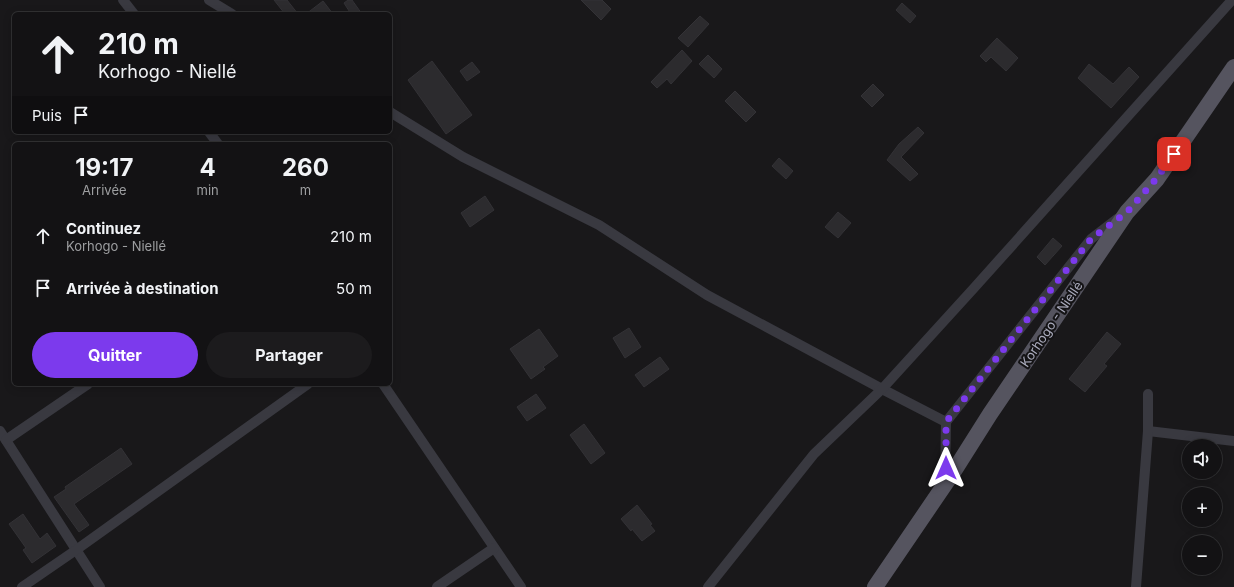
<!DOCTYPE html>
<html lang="fr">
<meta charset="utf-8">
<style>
:root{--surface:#131214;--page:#1c1b1d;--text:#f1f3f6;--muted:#9d9ea0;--line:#323234;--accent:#7c3aed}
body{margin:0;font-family:Inter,sans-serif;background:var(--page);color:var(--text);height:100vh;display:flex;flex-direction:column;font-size:15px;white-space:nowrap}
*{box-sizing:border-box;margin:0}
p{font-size:13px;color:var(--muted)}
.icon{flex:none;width:22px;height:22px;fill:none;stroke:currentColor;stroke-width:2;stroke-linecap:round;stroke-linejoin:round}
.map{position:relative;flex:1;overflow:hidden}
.sheet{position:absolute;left:12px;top:142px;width:380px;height:244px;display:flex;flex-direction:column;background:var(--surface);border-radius:6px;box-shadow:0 2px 10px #0003,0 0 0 1px var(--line)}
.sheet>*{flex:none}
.banner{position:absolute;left:12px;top:12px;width:380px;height:122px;border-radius:6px;box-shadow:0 2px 10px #0003,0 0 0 1px var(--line);background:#131214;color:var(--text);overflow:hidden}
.fabs{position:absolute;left:1182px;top:439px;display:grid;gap:8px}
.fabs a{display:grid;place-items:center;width:40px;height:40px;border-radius:50%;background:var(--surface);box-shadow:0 2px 10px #0003,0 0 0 1px var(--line);font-size:20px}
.pin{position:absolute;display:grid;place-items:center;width:34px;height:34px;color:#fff;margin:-17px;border-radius:8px;box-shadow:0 2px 6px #0006}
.me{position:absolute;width:44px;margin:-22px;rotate:0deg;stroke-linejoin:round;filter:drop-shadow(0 0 3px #0008)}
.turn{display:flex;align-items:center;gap:14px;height:84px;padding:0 20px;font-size:18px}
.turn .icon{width:52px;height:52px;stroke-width:2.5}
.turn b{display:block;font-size:28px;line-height:34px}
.then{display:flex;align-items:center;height:38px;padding:0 20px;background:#0003;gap:8px;font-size:15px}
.eta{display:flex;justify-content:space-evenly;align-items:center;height:68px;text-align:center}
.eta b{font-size:24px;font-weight:700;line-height:28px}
.action{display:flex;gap:8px;margin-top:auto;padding:8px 20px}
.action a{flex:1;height:46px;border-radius:24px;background:var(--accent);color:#fff;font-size:16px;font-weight:700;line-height:46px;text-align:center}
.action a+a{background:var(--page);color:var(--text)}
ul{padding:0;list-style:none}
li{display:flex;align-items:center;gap:12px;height:52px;padding:0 20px}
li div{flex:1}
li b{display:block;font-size:15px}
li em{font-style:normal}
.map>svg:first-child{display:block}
</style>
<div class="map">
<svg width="1234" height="587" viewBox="0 0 1234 587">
<rect width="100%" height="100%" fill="#19181a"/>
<g fill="#2c2b2e" stroke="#333236">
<polygon points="274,0 287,0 298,14 285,14"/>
<polygon points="348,0 352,0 362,14 351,14 344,3"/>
<polygon points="581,0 602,0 611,9 601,20"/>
<polygon points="323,1 333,14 306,14"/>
<polygon points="902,3 916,16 910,23 896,10"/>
<polygon points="700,16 709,24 688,47 678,38"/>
<polygon points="997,38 1018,58 1006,71 991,57 986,62 980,56"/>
<polygon points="682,50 692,61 671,84 667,79 657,88 651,82"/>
<polygon points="708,55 722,69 714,78 699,64"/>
<polygon points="432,61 472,115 446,134 408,80"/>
<polygon points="472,62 480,72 467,81 460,71"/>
<polygon points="1089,64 1113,84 1129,67 1139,77 1111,108 1078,78"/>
<polygon points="873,84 884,95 872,107 861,96"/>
<polygon points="735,91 756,112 746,122 725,101"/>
<polygon points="918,127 924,133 901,157 918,174 910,181 887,160 899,144"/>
<polygon points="779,158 793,171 786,179 772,166"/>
<polygon points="485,196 494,210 470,227 461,213"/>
<polygon points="838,212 851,223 838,238 825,227"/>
<polygon points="1053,238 1062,246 1045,265 1037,257"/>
<polygon points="629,328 641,347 625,358 613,338"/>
<polygon points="539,329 558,356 543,367 545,369 531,379 510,349"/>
<polygon points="1107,332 1121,344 1104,364 1107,366 1085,392 1069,379"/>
<polygon points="660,357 669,369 644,387 635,375"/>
<polygon points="536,394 546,408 527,421 517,407"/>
<polygon points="584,424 605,453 591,464 570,435"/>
<polygon points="121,448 132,464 74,504 89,525 79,532 54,497 66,489 65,487"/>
<polygon points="637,505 652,524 650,525 655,531 642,541 632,529 631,531 621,519"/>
<polygon points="23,514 40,539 47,533 56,546 32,563 23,550 26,548 9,524"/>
</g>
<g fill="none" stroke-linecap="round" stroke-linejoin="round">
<g stroke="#393940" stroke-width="10">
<polyline points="123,0 134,14"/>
<polyline points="209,0 232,14"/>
<polyline points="390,112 463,157 599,225 707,295 882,389 946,422"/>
<polyline points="209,132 218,144"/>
<polyline points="383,384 521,587"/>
<polyline points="0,431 100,587"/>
<polyline points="1148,431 1234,441"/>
<polyline points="6,440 88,384"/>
<polyline points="945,482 946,422 1091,239 1117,219"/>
<polyline points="22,587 76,550 308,384"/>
<polyline points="437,587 494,548"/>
<polyline points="708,587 814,454 882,389 974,288 1232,0"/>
<polyline points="1136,587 1148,431 1148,394"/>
</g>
<polyline stroke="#55545f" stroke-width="16" points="875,587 954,471 990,414 1127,212 1157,179 1234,67"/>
</g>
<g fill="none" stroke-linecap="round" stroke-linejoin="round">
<polyline stroke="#7c3aed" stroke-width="7" stroke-dasharray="0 12.6" points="946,468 946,422 1091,239 1127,212 1156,179 1174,154"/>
</g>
<g text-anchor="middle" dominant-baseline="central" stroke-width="4" stroke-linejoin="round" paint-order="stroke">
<g font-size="13" fill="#a9aabb" stroke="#141315">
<text transform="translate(1051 324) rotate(-56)">Korhogo - Niellé</text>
</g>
</g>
</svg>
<div class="fabs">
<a><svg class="icon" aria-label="sound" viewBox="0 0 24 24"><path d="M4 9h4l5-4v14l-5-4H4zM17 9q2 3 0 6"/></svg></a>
<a>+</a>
<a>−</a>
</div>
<div class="pin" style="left:1174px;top:154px;background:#d93025"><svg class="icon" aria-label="arrive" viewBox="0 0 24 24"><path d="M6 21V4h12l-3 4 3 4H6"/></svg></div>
<svg class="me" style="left:946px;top:468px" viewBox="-20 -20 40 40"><path d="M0-17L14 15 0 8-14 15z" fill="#7c3aed" stroke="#fff" stroke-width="4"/></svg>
<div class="banner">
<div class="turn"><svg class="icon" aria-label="ahead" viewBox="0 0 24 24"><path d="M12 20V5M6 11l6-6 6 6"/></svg><div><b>210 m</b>Korhogo - Niellé</div></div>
<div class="then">Puis<svg class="icon" aria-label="arrive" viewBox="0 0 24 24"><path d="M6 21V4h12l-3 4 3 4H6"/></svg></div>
</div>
<section class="sheet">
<div class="eta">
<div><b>19:17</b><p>Arrivée</p></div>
<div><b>4</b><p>min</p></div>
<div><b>260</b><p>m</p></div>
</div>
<ul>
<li><svg class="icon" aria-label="ahead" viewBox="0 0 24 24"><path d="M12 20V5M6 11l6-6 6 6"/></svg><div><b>Continuez</b><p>Korhogo - Niellé</p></div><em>210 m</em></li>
<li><svg class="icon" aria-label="arrive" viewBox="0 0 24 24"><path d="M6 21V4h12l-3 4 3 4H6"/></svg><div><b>Arrivée à destination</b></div><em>50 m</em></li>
</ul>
<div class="action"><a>Quitter</a><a>Partager</a></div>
</section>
</div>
